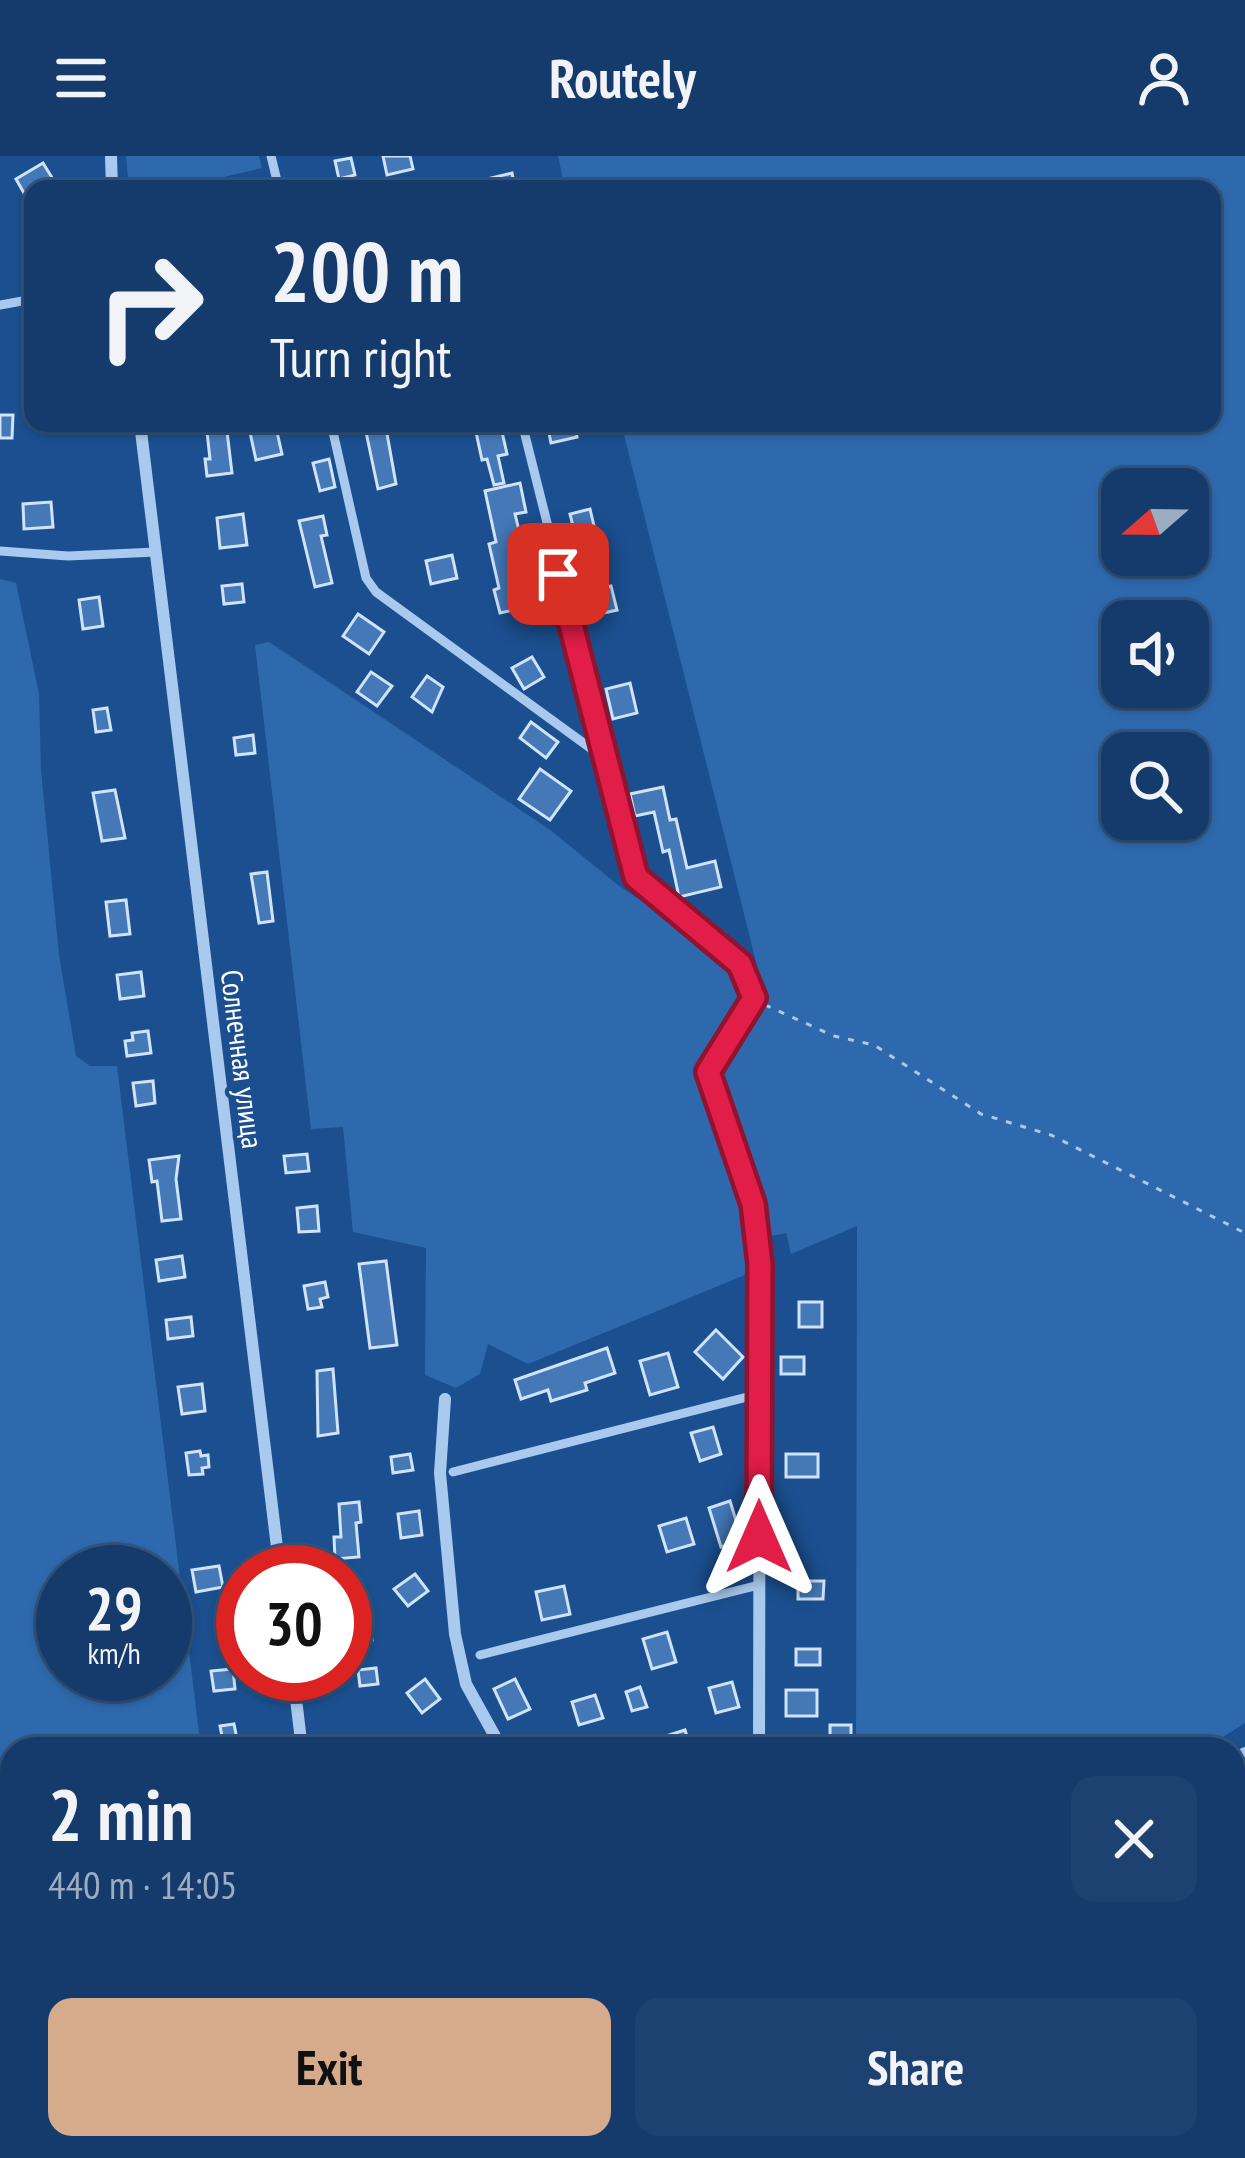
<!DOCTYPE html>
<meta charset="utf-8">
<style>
:root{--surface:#143b6b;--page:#1d4271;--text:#f1f3f6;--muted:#9dadc1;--line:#33557e;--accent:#d6ab8b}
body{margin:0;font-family:"PT Sans Narrow",sans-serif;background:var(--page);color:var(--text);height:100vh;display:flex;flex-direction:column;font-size:45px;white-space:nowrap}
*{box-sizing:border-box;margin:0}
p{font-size:39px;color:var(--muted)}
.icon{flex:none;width:66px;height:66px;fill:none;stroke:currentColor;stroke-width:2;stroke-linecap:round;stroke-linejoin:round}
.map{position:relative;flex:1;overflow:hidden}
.drawer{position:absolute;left:0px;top:1581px;width:1245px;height:423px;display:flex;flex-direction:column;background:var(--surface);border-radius:36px 36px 0 0;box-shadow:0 3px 9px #0004,0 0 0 3px var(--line)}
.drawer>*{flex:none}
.hud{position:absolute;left:24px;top:24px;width:1197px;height:252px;border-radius:24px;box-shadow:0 3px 9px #0004,0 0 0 3px var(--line);background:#143b6b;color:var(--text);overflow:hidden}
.needle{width:78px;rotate:250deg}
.tools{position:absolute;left:1101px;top:312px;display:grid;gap:24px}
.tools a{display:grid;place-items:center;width:108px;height:108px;border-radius:24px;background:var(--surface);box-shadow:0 3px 9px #0004,0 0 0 3px var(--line);font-size:60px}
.speed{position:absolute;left:36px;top:1389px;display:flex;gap:24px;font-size:60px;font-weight:700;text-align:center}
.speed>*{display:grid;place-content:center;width:156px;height:156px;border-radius:50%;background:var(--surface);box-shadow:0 3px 9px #0004,0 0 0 3px var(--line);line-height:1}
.speed small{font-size:30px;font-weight:400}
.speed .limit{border:18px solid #d22;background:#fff;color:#111}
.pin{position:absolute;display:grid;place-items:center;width:102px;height:102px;color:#fff;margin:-51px;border-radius:24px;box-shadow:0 6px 18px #0006}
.me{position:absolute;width:132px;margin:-66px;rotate:0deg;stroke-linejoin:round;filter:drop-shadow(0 0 9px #0008)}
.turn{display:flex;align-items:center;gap:42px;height:252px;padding:0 48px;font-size:54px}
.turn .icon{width:156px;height:156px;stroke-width:2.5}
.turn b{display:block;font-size:84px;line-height:102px}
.round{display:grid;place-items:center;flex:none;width:126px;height:126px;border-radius:24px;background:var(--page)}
.overview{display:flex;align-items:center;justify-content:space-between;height:204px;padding:0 48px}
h1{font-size:72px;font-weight:600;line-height:90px}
.action{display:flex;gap:24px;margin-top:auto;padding:24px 48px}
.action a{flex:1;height:138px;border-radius:24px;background:var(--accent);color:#111;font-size:48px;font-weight:600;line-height:138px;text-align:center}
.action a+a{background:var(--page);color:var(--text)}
header{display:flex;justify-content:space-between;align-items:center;height:156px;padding:0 48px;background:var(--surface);font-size:54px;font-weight:600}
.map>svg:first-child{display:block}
</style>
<header><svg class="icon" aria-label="menu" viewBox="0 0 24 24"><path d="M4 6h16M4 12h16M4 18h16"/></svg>Routely<svg class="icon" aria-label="person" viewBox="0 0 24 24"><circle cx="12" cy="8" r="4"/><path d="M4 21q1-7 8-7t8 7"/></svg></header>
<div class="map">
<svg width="1245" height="2002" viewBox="0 0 1245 2002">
<rect width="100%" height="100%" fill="#1b4f8f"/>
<g fill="#2e69ad" fill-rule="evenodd">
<polygon points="126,0 259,0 262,12 172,33 129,33"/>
<path d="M558 0H1245V1567L1204 1593H856L857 1070 791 1098 786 1077 748 1085 750 1117 528 1208 488 1188 480 1218 456 1232 425 1219 426 1092 353 1076 343 971 311 973 255 489 269 486 549 673 618 729 732 807 743 834 761 826 621 267H1212V33H565ZM1122 333H1188V399H1122ZM1122 465H1188V531H1122ZM1122 597H1188V663H1122Z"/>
<path d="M0 423 16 427 39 538 41 614 59 799 76 900 90 910H117L201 1593H12V1992H137L104 2002H0ZM63 1416H165V1518H63Z"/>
<polygon points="457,1992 732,1992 735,2002 457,2002"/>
</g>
<polygon fill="#3c6290" stroke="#9cc4f0" stroke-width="3" points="1245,1740 1245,2002 1223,2002 1186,1992 1166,2002 841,2002 846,1992 1233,1992 1233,1745"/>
<g fill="#4478b7" stroke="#cfe3fa" stroke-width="3">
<polygon points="383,0 410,0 413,13 387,19"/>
<polygon points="351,2 355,19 339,23 335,5"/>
<polygon points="43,7 59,33 33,33 33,53 16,23"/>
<polygon points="512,17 515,33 466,33 466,28"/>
<polygon points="0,259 13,259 12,282 0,282"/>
<polygon points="206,267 226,267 232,317 207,320 205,303 210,303"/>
<polygon points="275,267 282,298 256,304 249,272"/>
<polygon points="474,267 500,267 507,298 498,300 504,327 494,329 487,303 482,304"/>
<polygon points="547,267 574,267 577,281 551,287"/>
<polygon points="386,272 396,328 378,333 366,276"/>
<polygon points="329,303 335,331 320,335 313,307"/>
<polygon points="520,327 526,356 515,358 526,403 516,405 527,451 500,457 494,434 499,432 489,388 496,386 485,335"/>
<polygon points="51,346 53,371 24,373 23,348"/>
<polygon points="590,353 595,374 575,378 570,358"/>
<polygon points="243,358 247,389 220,392 217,362"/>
<polygon points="323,360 327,379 321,380 332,427 315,431 299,365"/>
<polygon points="452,399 457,422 431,428 426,405"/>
<polygon points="242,428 244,446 224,448 222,430"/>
<polygon points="611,430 617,454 590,460 584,436"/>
<polygon points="99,441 103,470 83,473 79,444"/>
<polygon points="358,458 384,476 369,498 343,480"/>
<polygon points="532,501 544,521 524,533 512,512"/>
<polygon points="371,516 392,530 377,550 357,536"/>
<polygon points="427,520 443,531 432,556 412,541"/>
<polygon points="630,527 637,557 613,563 606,533"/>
<polygon points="107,552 111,574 96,576 93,554"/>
<polygon points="531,566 558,586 546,602 520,582"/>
<polygon points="253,579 255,597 236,599 234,582"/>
<polygon points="540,613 571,635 550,664 519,643"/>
<polygon points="663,631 670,664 676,663 687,712 715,705 721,731 679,741 669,694 663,696 654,656 635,660 630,638"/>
<polygon points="115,634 125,682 102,685 93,637"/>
<polygon points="267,716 273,765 259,767 251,718"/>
<polygon points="126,744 130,778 110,780 106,746"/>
<polygon points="141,816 144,840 120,843 117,819"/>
<polygon points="148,875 151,897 127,900 125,885 133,884 132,877"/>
<polygon points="153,925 155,947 136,950 133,927"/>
<polygon points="307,998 309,1015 286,1017 284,1000"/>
<polygon points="179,1000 176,1023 181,1063 162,1065 157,1025 152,1026 149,1004"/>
<polygon points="317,1050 319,1075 299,1076 297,1052"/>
<polygon points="182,1100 185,1121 159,1125 156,1104"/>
<polygon points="386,1105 397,1189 370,1192 359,1108"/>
<polygon points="325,1126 328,1141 320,1143 322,1151 308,1153 304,1130"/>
<rect x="799" y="1146" width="23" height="25"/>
<polygon points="191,1161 193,1180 168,1183 166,1164"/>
<polygon points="716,1174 743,1201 723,1223 695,1196"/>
<polygon points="607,1192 615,1217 585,1227 587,1234 551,1245 548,1234 521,1243 515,1224"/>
<polygon points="668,1197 678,1231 650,1239 640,1205"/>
<rect x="781" y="1201" width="23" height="17"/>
<polygon points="333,1213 338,1277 318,1280 317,1215"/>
<polygon points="202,1228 205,1255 182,1258 178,1231"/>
<polygon points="713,1271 721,1298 700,1305 691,1277"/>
<polygon points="200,1295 201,1300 208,1299 209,1311 202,1312 203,1318 189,1319 186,1297"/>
<polygon points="410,1298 413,1314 393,1317 391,1301"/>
<rect x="786" y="1298" width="32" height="23"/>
<polygon points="730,1345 742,1384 721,1391 709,1352"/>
<polygon points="359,1346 361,1366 356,1367 359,1401 335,1403 334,1381 341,1381 339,1348"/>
<polygon points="419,1355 422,1379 401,1382 398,1358"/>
<polygon points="686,1362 694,1388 667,1396 659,1370"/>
<polygon points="219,1410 223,1431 196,1436 192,1414"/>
<polygon points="415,1418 428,1435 408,1450 394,1433"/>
<polygon points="798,1425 824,1425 823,1443 798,1443"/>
<polygon points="564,1430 570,1458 542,1464 536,1436"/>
<polygon points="369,1463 372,1484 345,1487 345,1466"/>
<polygon points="667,1476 676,1506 652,1513 643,1483"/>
<rect x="796" y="1493" width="24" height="16"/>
<polygon points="376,1512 378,1528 360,1530 358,1514"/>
<polygon points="233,1513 235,1533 214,1535 211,1515"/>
<polygon points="425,1523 440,1543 422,1557 407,1537"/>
<polygon points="515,1523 530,1553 508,1563 494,1533"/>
<polygon points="732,1526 739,1551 716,1557 709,1532"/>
<polygon points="640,1531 647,1551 632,1555 626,1536"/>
<rect x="786" y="1534" width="31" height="26"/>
<polygon points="595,1539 603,1562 579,1569 572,1546"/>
<polygon points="234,1568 238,1588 224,1590 220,1570"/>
<rect x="830" y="1569" width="21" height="14"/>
<polygon points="685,1574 691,1593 670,1593 666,1580"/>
</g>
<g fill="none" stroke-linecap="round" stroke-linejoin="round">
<polyline stroke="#a9c9ee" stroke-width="3" stroke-dasharray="6 9" stroke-linecap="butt" points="765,849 834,880 874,889 981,958 1051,979 1245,1077"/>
<g stroke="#a9c9ee" stroke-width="9">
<polyline points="271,0 279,33"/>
<polyline points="0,149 33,143"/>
<polyline points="331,267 366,422 376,436 604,602"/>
<polyline points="522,267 636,721 740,808 754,842 708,916 753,1048 760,1108"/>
<polyline points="0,395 68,400 156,396"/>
<polyline points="453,1316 759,1238"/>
<polyline points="480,1499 759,1429"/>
</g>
<g stroke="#a9c9ee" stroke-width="12">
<polyline points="111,0 112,33"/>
<polyline points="140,267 280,1416"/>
<polyline points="445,1243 440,1317 455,1478 466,1528 502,1593"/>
<polyline points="293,1518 302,1593"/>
<polyline points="759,1593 760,1108"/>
<polyline points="1233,1604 1245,1597"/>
<polyline points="348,1992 349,2002"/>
<polyline points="161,2002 201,1992"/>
</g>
</g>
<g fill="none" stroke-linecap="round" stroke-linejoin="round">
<g stroke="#92132f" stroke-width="30">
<polyline id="route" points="558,418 636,721 740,808 754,842 708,916 753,1048 760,1108 759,1381"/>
</g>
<use href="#route" stroke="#e11d48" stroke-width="21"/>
</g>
<g text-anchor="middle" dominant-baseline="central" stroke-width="9" stroke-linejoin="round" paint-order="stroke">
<g font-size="30" fill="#fff" stroke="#1b4f8f">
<text transform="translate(243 903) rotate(83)">Солнечная улица</text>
</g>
</g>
</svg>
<div class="tools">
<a><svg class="needle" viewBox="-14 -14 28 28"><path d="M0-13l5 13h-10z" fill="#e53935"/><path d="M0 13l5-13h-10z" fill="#9dadc1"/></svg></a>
<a><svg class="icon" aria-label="sound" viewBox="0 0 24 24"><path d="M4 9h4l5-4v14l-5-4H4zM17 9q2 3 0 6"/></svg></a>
<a><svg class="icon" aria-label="search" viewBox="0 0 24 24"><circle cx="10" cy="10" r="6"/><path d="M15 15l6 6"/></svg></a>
</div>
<div class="speed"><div>29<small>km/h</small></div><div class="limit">30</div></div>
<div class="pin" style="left:558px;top:418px;background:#d93025"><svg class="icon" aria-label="arrive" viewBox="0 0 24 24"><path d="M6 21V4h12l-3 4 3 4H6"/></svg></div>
<svg class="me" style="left:759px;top:1381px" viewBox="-20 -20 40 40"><path d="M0-17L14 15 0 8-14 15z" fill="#e11d48" stroke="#fff" stroke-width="4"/></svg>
<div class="hud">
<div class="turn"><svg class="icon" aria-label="right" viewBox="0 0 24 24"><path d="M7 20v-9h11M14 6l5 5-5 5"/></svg><div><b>200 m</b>Turn right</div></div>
</div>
<section class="drawer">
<div class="overview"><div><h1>2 min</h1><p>440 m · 14:05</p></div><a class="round"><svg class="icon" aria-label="close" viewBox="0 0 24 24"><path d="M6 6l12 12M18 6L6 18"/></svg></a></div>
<div class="action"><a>Exit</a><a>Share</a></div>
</section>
</div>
